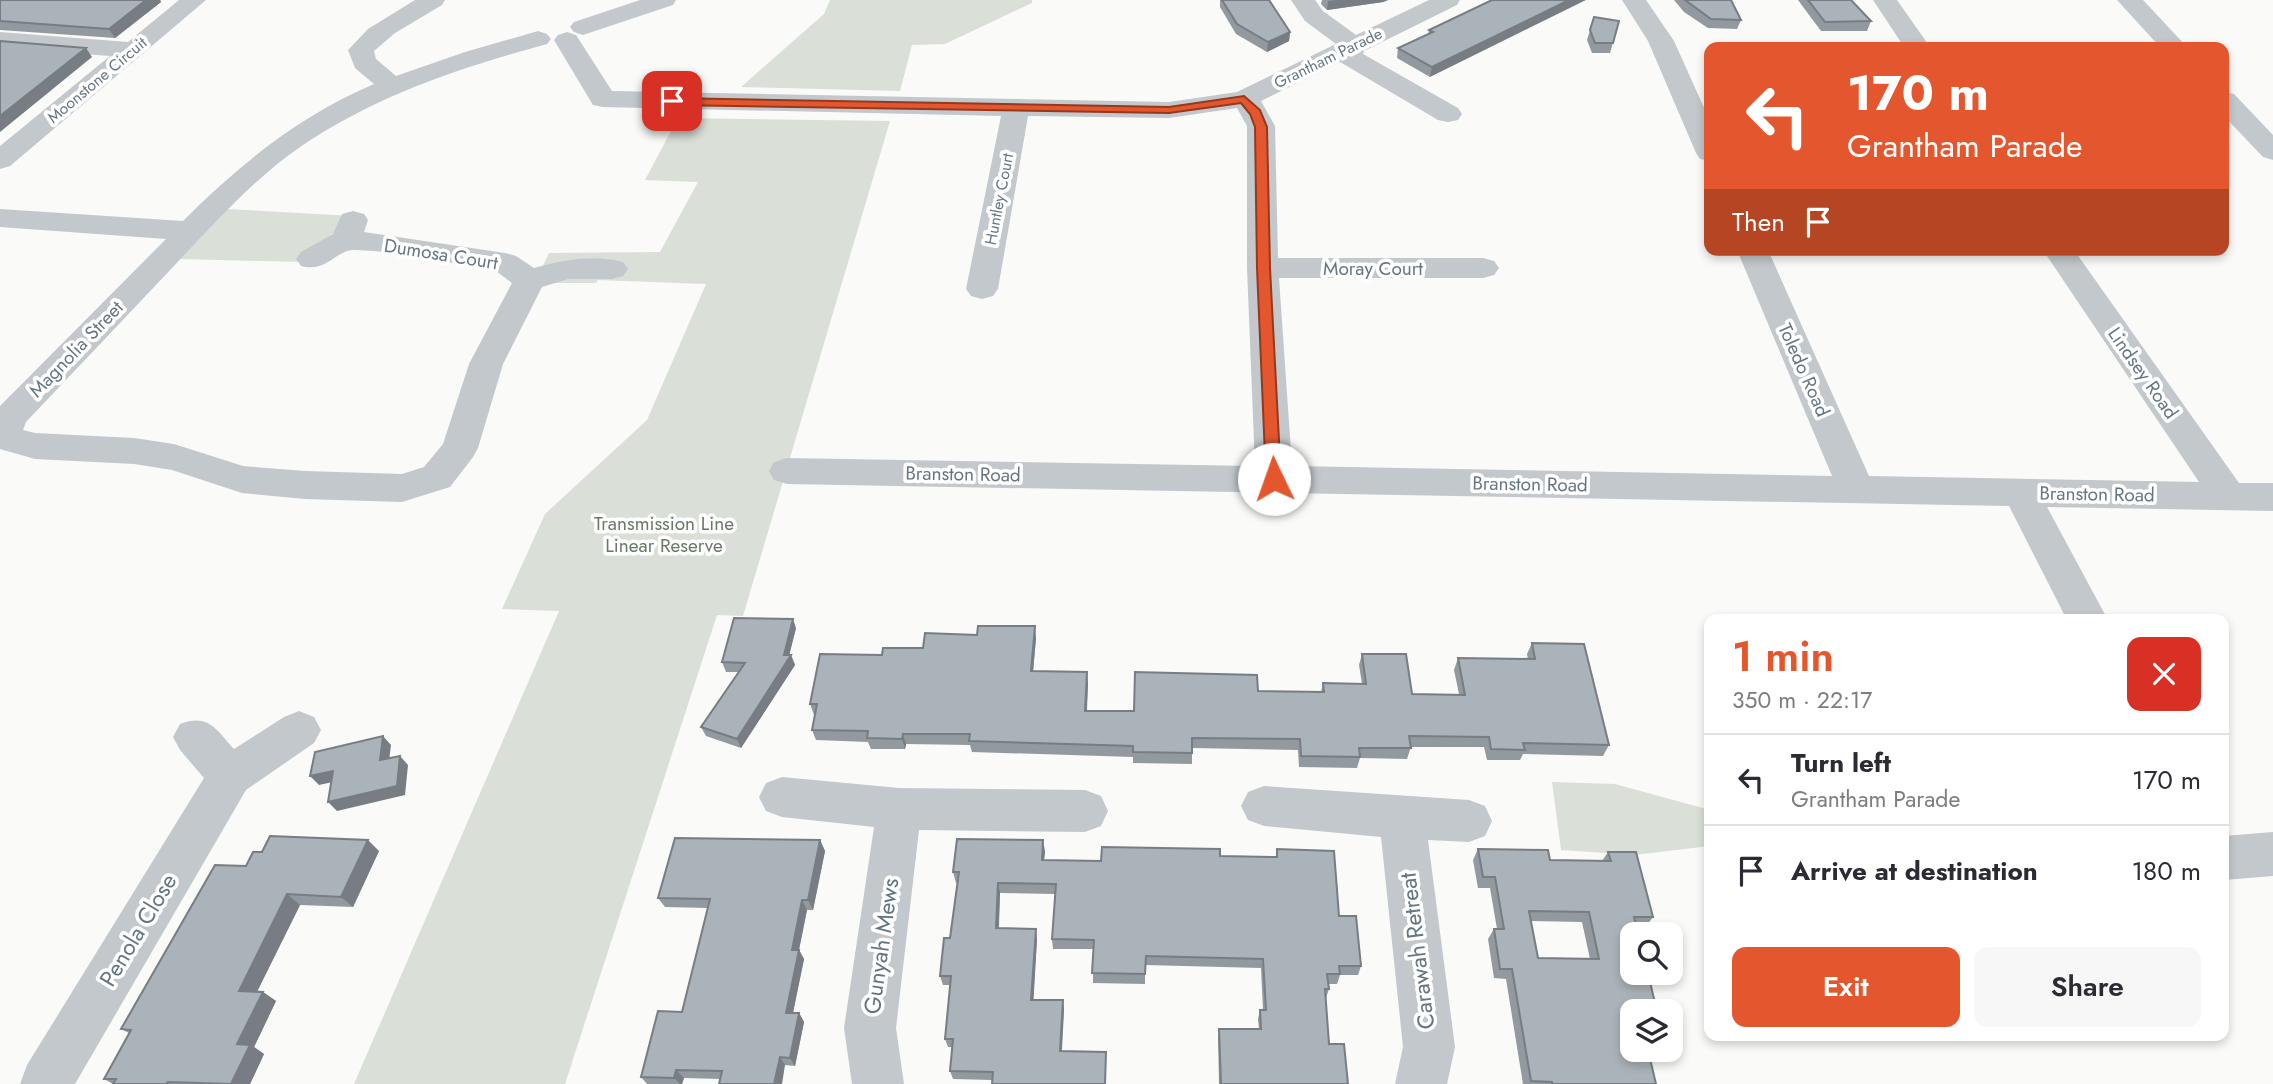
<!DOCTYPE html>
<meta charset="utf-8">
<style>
:root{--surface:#fff;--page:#f7f7f7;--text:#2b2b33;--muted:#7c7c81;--line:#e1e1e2;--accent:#e4572e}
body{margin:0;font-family:Jost,sans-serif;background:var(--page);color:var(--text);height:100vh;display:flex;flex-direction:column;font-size:26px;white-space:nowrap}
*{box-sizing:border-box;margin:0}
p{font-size:23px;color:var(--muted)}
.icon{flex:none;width:38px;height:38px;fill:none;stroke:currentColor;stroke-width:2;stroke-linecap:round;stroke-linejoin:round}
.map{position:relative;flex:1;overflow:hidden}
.sheet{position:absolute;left:1704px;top:614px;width:525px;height:427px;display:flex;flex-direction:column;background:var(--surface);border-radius:14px;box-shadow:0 4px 10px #0003}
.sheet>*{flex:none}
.hud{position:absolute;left:1704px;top:42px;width:525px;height:214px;border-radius:14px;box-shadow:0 4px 10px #0003;background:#e4572e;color:#fff;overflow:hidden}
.buttons{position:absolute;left:1620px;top:922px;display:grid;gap:14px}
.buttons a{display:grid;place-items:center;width:63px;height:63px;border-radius:14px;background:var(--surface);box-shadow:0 4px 10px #0003;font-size:35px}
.pin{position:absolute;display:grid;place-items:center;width:60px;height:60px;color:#fff;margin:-30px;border-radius:14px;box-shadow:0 4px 10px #0006}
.me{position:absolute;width:77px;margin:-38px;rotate:357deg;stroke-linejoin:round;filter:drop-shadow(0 0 5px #0008)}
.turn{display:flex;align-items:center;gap:24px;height:147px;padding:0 28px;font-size:32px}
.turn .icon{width:91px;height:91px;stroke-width:2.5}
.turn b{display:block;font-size:49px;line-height:60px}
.then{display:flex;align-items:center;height:66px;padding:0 28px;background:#0003;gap:14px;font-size:26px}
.round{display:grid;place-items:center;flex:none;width:74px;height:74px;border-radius:14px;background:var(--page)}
.headline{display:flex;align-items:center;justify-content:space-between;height:119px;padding:0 28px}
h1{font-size:42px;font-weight:600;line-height:52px;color:var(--accent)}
.button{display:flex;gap:14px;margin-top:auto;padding:14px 28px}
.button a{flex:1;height:80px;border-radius:14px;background:var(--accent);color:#fff;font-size:28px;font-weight:600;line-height:80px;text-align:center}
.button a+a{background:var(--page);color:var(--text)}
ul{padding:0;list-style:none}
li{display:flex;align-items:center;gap:21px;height:91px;padding:0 28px;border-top:2px solid var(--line)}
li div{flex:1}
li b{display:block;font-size:26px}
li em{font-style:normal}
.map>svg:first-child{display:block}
</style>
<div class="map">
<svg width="2273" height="1084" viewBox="0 0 2273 1084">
<rect width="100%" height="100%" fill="#fafaf8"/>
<g fill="#dadfd7">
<polygon points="830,0 1032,0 1032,3 945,44 912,45 900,91 741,87 824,14"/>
<polygon points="678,118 890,121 743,616 717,615 565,1084 354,1084 559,611 502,609 545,514 647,420 706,284 598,280 596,283 535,283 549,253 660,252 698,182 645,180"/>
<polygon points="227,209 352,216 301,262 180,259"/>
<polygon points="1552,782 1615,784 1710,810 1710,846 1634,855 1561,850"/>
</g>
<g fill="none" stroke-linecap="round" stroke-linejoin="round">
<g fill="#c3c8cc" fill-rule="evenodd">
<polygon points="179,0 206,0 10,166 0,169 0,146 110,56 0,48 0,32 128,42"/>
<path d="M415 0H445L442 5 395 33 374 51 376 59 396 76 465 52 538 31 547 34 551 39 547 44C462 67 377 95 303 145 254 178 213 225 172 268 124 319 75 370 26 422L23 430 35 433 134 438 174 444 243 466 305 471 402 474 424 467 443 444 469 364 512 283 496 271C450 263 402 251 356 250 335 249 328 273 301 266L296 259 301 252 333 234 342 214 353 211 364 214 368 220 364 232 505 253 516 256 534 268C563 260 593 254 623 262L628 269 623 276 612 279H568L542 287 503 364 478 448 473 457 450 487 402 502 305 499 242 493 172 470 134 464 35 459 0 449V406L166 239 0 227V209L183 221C240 164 299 116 374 84L355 68 348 50 368 29Z"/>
<polygon points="640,0 676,0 673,5 583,35 574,32 570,27 574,22"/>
<polygon points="1291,0 1315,0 1323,11 1356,35 1429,0 1460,0 1457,5 1364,51 1363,54 1458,108 1462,114 1458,120 1448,122 1438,120 1340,62 1261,101 1275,126 1278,258 1483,258 1494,261 1499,268 1494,275 1483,278 1279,278 1292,466 1832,476 1737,250 1768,250 1869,476 2199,482 2043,250 2074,250 2239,483 2273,483 2273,511 2047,507 2108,620 2067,620 2009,506 787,484 774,480 769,471 774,462 787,458 1255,466 1247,268 1247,126 1237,108 1169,118 1028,116 998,289 993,296 982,299 971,296 966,289 1001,116 603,107 593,105 554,40 558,35 567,32 576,35 612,91 1169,102 1237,92 1336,44 1305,21"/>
<polygon points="1622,0 1646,0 1674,41 1710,121 1710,161 1700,159 1696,153 1648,41"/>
<polygon points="1873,0 1897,0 1930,47 1904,47"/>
<polygon points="2117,0 2143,0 2187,47 2160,47"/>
<polygon points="2224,92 2234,94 2273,135 2273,160 2263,157 2224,116"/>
<path d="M299 711 314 717 321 730 314 743 246 790 75 1084H20L27 1065 204 778 180 750 173 737 180 724C208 713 216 729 234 749L284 717Z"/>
<polygon points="782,777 899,788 1085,790 1101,796 1108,811 1101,826 1085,832 919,830 896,1028 904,1084 852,1084 844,1028 874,827 782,817 766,811 759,797 766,783"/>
<polygon points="1264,786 1469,800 1485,806 1492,821 1485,836 1469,842 1428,840 1455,1047 1447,1084 1395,1084 1403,1047 1381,837 1264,826 1248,820 1241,806 1248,792"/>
<polygon points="2273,832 2273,876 2224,880 2224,836"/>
</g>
</g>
<g fill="#929a9f" fill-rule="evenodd">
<polygon points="0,0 160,0 161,2 115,38 0,30"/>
<polygon points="1220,0 1269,0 1290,32 1289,41 1267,52 1236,34 1220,7"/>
<polygon points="1322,0 1388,0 1383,2 1327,10 1321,4"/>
<polygon points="1492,0 1430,77 1397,58 1398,48 1428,34 1429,30"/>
<polygon points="1674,0 1731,0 1741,20 1737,29 1708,28 1684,12"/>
<polygon points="1798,0 1851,0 1871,21 1867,31 1821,31"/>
<polygon points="1594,17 1619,21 1610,53 1592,53 1587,40"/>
<polygon points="796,628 789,655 791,655 795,665 741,748 706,736 701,727 739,672 726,672 722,662"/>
<polygon points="1036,638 1033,671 1088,683 1087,711 1134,711 1258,691 1321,692 1323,683 1362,684 1359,665 1362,654 1412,694 1459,694 1454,670 1458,658 1528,659 1527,654 1532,643 1609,745 1603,756 1523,754 1520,760 1487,760 1484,747 1411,747 1407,759 1360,758 1357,768 1299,767 1298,750 1192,748 1192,764 1133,763 1133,757 972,752 970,745 906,744 905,749 871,749 868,742 816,740 812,730 815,715 814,715 810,704 882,655 923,648"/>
<polygon points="820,840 825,851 813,910 807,910 799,950 804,959 793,1013 799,1013 804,1022 795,1066 785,1065 720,1079 684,1078 682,1084 647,1084 641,1077 682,1012 708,908 665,907 658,898"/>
<polygon points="1277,849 1339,916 1361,966 1358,975 1340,975 1337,984 1328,984 1329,989 1326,998 1329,1044 1348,1084 1219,1084 1218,1037 1219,1029 1259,1029 1258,1019 1260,1010 1263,1010 1261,968 1145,965 1145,984 1093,983 1093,949 1053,949 1052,939 1055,894 1000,893 999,928 1037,939 1033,1000 1064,1009 1062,1051 1106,1052 1106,1060 992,1080 953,1079 950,1071 953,1047 948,1047 945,1039 950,985 943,985 940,976 950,938 957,883 956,883 953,872 1045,851 1044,860 1101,861 1220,856 1276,857"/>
<path d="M1478 849 1550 860 1602 861 1608 852 1653 917 1645 928 1637 927 1633 1012 1656 1084H1523L1506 979 1494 978 1488 939 1494 929H1497L1490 888H1478L1473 860ZM1531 921 1582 922 1590 959 1538 958Z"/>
<polygon points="379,851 353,907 300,905 257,991 263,992 276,1001 254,1047 264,1054 250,1084 113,1084 104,1079 129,1033 121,1029 246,866 262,852"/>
</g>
<g fill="#777d82">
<polygon points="146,0 160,0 161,2 115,38 109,29"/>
<polygon points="1336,0 1388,0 1383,2 1327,10 1328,1"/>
<polygon points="1569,0 1586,0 1430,77 1432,67"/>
<polygon points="1290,32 1289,41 1267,52 1268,42"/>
<polygon points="86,48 92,57 0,132 0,116"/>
<polygon points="793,619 796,628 788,660 791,655 795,665 741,748 737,739 784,655"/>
<polygon points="1035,626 1036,638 1032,683 1031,671"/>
<polygon points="1087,672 1088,683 1086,722 1085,711"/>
<polygon points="903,734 906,744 905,749 902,739"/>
<polygon points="383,736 391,745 388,769 380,760"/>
<polygon points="400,756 408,765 405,795 337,811 328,802"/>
<polygon points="333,771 342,780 319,785 310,776"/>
<polygon points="368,840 379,851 353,907 341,897"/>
<polygon points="820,840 825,851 813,910 808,900"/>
<polygon points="1043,840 1045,851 1043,870 1042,860"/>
<polygon points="998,883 1000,893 998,938 996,928"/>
<polygon points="287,894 300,905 253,1000 239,991"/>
<polygon points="802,900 807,910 797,959 792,950"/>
<polygon points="1036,929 1037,939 1033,1009 1031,1000"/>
<polygon points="799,950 804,959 791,1022 786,1013"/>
<polygon points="263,992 276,1001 254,1047 264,1054 250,1084 231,1084 237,1044"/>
<polygon points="1063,1000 1064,1009 1061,1059 1060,1051"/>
<polygon points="799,1013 804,1022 795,1066 790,1058"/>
<polygon points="780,1057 785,1065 782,1084 774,1084"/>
<polygon points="676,1070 684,1078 682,1084 680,1084 674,1078"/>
</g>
<g fill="#aab3b9" stroke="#777d82" stroke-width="2" fill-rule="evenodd">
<polygon points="0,0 146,0 109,29 0,21"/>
<polygon points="1222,0 1269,0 1290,32 1268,42 1237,24"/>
<polygon points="1492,0 1569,0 1432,67 1398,48 1433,32 1429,30"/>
<polygon points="1685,0 1731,0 1741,20 1711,19"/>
<polygon points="1808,0 1851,0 1871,21 1825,22"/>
<polygon points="1594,17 1619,21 1613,43 1595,43 1590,30"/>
<polygon points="0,41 86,48 0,116"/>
<polygon points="734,618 793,619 784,655 791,655 737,739 701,727 745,663 722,662"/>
<polygon points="978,626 1035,626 1031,671 1087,672 1085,711 1134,711 1135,672 1257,675 1258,691 1324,692 1323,683 1366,684 1362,654 1406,654 1412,694 1465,695 1458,658 1535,659 1532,643 1584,644 1609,745 1523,743 1525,750 1491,749 1489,737 1409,736 1411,748 1359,748 1360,757 1301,756 1300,739 1192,738 1192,753 1133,752 1133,746 969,741 970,734 903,734 902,739 867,738 868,731 812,730 817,704 810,704 820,654 882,655 883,648 923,648 925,633 977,635"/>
<polygon points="383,736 380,760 400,756 397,786 328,802 333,771 310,776 315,752"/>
<polygon points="270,836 368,840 341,897 287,894 239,991 263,992 237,1044 250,1045 231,1084 168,1082 166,1084 113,1084 116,1079 104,1079 131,1030 121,1029 215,865 246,866 253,852 262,852"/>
<polygon points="675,838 820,840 808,900 802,900 792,950 799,950 786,1013 799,1013 790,1058 780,1057 774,1084 719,1084 722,1071 676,1070 674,1078 641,1077 658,1011 682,1012 710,899 658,898"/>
<polygon points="957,839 1043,840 1042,860 1101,861 1102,847 1220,849 1220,856 1277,857 1277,849 1334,851 1339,916 1356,916 1361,966 1339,966 1340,974 1327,974 1329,989 1325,989 1329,1044 1344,1044 1348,1084 1221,1084 1219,1029 1261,1029 1260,1010 1266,1010 1263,959 1146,956 1145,974 1092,973 1094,940 1052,939 1056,884 998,883 996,928 1036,929 1031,1000 1063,1000 1060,1051 1106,1052 1105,1084 992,1084 993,1072 950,1071 953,1039 945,1039 951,976 940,976 944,938 950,938 959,872 953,872"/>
<path d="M1478 849 1548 850 1550 860 1611 861 1608 852H1636L1653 917H1634L1638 934H1633V973H1648L1657 1012H1633V1050H1648L1656 1084H1552V1082L1531 1081 1512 969H1500L1494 929H1504L1495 877H1483ZM1529 911 1589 912 1599 959 1538 958Z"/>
</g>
<polygon fill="#e4572e" stroke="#94391e" stroke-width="2" points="1244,96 1260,110 1267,127 1270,268 1281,479 1274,485 1266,479 1257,268 1255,127 1250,114 1241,103 1169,113 672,105 666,101 672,98 1169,107"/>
<g text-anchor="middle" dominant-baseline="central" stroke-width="7" stroke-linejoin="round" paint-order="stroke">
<g font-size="16" fill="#657683" stroke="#fff">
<text transform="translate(1328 58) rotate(-26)">Grantham Parade</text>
<text transform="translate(97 80) rotate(-40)">Moonstone Circuit</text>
<text transform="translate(999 199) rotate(-79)">Huntley Court</text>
</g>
<g font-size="19" fill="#657683" stroke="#fff">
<text transform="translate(441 254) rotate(9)">Dumosa Court</text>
<text x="1373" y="268">Moray Court</text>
<text transform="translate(76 349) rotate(-46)">Magnolia Street</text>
<text transform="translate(1804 370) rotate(66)">Toledo Road</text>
<text transform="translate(2143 373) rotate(55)">Lindsey Road</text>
<text transform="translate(963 474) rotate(1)">Branston Road</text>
<text transform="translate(1530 484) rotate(1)">Branston Road</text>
<text transform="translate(2097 494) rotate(1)">Branston Road</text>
</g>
<g font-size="19" fill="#687a64" stroke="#fff">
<text x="664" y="523">Transmission Line<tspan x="664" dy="22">Linear Reserve</tspan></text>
</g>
<g font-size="23" fill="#657683" stroke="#fff">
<text transform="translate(138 930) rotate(-59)">Penola Close</text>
<text transform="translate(881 946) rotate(-82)">Gunyah Mews</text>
<text transform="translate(1417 951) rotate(-97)">Carawah Retreat</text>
</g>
</g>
</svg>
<div class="buttons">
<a><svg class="icon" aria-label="search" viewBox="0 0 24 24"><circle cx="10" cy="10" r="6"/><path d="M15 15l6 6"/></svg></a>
<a><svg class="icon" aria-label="layers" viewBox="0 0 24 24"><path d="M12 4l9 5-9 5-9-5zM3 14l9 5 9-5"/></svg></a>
</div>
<div class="pin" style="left:672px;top:101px;background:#d93025"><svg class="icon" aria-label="arrive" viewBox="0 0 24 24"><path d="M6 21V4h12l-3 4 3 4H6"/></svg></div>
<svg class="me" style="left:1274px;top:479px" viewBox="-20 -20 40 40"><circle r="19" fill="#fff"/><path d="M0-13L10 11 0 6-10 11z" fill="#e4572e"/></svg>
<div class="hud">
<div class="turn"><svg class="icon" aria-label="left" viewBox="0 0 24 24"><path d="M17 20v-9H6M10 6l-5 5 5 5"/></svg><div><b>170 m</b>Grantham Parade</div></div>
<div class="then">Then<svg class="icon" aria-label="arrive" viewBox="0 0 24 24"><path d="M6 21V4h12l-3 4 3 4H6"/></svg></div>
</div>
<section class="sheet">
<div class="headline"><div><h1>1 min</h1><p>350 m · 22:17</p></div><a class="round" style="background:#d93025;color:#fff"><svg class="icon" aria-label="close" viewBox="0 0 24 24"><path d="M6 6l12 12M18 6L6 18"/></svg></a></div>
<ul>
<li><svg class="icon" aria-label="left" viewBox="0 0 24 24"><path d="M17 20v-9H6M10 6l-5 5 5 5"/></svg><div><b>Turn left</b><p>Grantham Parade</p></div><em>170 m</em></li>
<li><svg class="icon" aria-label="arrive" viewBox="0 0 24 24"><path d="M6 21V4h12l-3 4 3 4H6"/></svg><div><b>Arrive at destination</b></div><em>180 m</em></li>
</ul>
<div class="button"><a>Exit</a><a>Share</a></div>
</section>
</div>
